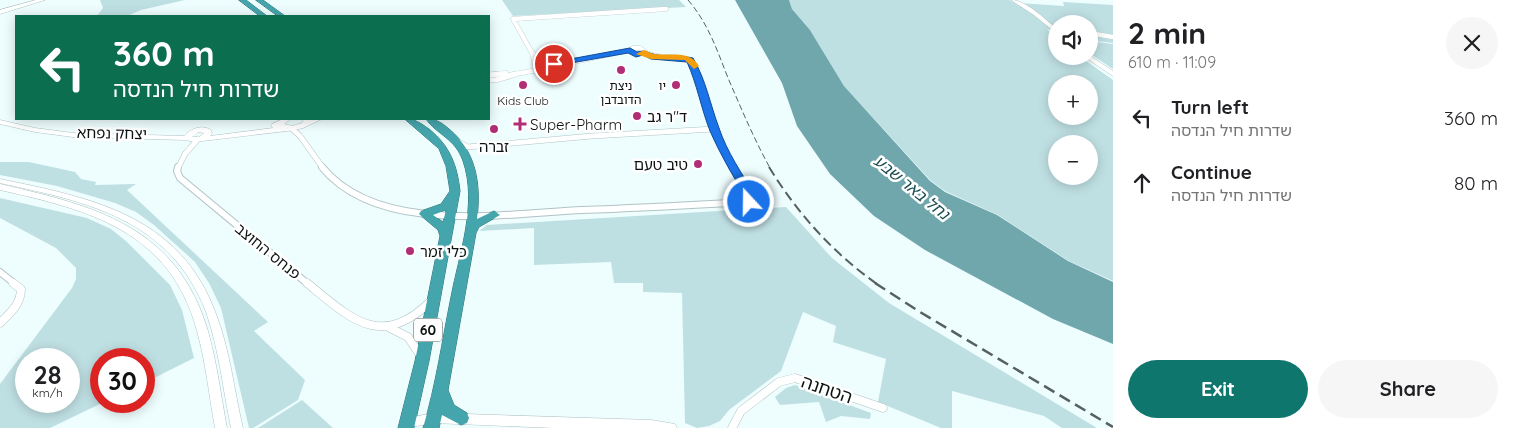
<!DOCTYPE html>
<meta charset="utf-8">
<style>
:root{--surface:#fff;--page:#f6f6f6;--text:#202124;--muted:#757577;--accent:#0f766e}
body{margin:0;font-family:Quicksand,"Noto Sans Hebrew",sans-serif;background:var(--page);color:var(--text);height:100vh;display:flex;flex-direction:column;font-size:19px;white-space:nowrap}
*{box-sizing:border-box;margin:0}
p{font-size:16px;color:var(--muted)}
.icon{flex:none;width:28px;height:28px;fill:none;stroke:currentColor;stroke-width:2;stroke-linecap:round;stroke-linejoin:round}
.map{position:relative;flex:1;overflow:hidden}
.sheet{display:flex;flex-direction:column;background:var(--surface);width:400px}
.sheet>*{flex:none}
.banner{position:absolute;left:15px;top:15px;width:475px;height:105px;border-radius:0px;box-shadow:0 2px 12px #0003;background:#0b6e4f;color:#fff;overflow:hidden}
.buttons{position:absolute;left:1048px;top:15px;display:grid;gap:10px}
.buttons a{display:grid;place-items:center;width:50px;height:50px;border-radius:50%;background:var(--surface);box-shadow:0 2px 12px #0003;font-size:25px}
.speed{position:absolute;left:15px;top:348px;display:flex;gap:10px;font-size:25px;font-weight:700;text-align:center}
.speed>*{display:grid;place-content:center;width:65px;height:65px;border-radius:50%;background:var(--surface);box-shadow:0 2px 12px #0003;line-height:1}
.speed small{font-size:12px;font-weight:400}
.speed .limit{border:8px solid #d22;background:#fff;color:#111}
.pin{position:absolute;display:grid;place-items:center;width:42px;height:42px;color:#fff;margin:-21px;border:2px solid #fff;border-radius:50%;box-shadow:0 1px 5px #0007}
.me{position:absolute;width:55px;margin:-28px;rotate:339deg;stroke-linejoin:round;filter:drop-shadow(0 0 4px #0008)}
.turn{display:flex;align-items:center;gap:18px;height:105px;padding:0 15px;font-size:22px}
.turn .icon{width:65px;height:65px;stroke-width:2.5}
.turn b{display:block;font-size:35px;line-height:42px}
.round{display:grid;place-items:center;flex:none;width:52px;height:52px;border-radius:26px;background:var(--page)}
.summary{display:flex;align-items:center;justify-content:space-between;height:85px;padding:0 15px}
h1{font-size:30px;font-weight:800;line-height:38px}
.button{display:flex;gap:10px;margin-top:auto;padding:10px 15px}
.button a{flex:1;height:58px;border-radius:30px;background:var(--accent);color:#fff;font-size:20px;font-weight:800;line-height:58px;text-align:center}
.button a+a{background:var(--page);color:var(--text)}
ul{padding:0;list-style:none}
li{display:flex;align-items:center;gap:15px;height:65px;padding:0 15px}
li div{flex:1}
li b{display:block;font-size:19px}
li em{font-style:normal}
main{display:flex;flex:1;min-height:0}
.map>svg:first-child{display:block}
</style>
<main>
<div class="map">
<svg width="1113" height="428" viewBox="0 0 1113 428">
<rect width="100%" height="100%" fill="#eefdfe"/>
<g fill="#bfe0e3" fill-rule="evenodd">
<polygon points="100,0 185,0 141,10 127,16 97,16 103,8"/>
<polygon points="502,0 679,0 686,7 513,16"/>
<path d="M789 0H1009L1021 7 1018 3 1064 6 1063 2 1113 5V43L1089 40V24H1056V31L1047 29 1056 38V56H1079L1113 80V281L1069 261 998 215 945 191 931 181 844 86 810 30 792 9ZM1056 84H1089V116H1056ZM1056 144H1089V176H1056Z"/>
<polygon points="1089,41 1113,44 1113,69 1089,53"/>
<polygon points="0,162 29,162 75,172 81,179 96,182 95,185 136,184 127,190 268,322 254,331 305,380 298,400 253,428 249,428 221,308 209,283 195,262 154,225 136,212 115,203 57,186 0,175"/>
<path d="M0 198 87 218 111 229 127 242 170 285 182 310 194 358 144 383V359H101V401H106L50 428H0V384L72 288 76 279V268L56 248 0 218ZM26 359H69V401H26Z"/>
<polygon points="786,207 832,258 889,303 1097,428 1062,428 1044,416 952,391 952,428 941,428 878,402 886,359 833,342 836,326 803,312 781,371 729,410 720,421 709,426 697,428 685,423 682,293 643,292 643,283 614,283 611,262 534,265 534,228 479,231 487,225"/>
<polygon points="795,385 871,413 870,419 841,416 826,422 819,402 780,405 775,397 786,388"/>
<polygon points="302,400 333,428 258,428"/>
</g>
<polygon fill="#70a7ac" points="735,0 789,0 792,9 810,30 844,86 930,181 945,192 997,215 1068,261 1113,282 1113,344 1053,319 925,250 874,216 830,174 797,126 782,83"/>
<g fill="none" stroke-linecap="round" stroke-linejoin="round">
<g stroke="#b1c3c4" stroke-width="5">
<g id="street-far3">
<polyline points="1089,33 1113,37"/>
<polygon points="633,48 640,48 645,52 635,54 630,51"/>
<path d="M644 52C659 61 677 53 692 62L696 75"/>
<polyline points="535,65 532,53 513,19 666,9"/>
<polyline points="550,67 630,50"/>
<polyline points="489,75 506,73"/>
<polyline points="509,75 550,68 549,65 534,54"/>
</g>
</g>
<g stroke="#b1c3c4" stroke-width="6">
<g id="street-far2">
<polyline points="696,74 714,129 732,168"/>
<polyline points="489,75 500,74"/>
<polyline points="489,80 496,80 516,74"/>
<polyline points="291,128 300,136 323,168"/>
<polyline points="457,141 467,147 592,136 714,129"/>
<polyline points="178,168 185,154 198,139"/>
</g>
</g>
<g stroke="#b1c3c4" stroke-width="8">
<g id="street-far1">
<polyline points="178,167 177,171 180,178 308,284"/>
<path d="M322 167C377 235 504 214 582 210 638 208 693 205 749 202L751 196 732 167"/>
<polyline points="0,272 15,284"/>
</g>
</g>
<g stroke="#b1c3c4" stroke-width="9">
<g id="street">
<path d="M307 283C351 319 381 350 431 301"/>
<path d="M0 323C10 313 21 304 21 289L13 283"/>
<polyline points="390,328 408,337 420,355"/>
<polyline points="732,428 741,411 779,382 795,378 883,408"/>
</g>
</g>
<g stroke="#b1c3c4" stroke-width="1">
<g id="secondary">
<polygon points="36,0 45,0 0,14 0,10"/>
<path d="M1011 0C1026 0 1045 19 1056 28V33L1034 15Z"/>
<polygon points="1089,55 1113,71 1113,76 1083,56 1089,56"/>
<path d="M283 119H291L284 124 292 126 302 123 304 119H322L303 128 295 130 194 142 186 140 73 137 35 132 0 124V120L35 128 73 133 184 136C191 129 201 124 211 130L212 134 210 136 273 128 271 126 272 124ZM198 132 204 133 199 137H192Z"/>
<path d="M0 179C92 198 180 215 216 314 230 350 234 390 243 428H231C223 390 219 349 206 312 170 219 88 202 0 183Z"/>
<path d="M0 184C95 206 177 226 208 331 217 363 221 396 227 428H215C209 396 206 363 197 331 170 231 90 210 0 190Z"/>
<polygon points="434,413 651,420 675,424 677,428 554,428 434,423 405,428 403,427 401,423 403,419"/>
</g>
</g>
<g stroke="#307276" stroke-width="1">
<g id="highway">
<polygon points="239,0 246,0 267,16 260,16"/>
<polygon points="256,0 263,0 285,16 278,16"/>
<path d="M405 119C416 119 420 123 429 129 450 146 457 165 460 191L429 361 414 428H398L415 361 440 236 438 230 419 214 421 211 441 204 450 191 446 166 439 149ZM446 210 443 222 433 215Z"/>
<path d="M426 119C436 119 441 122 449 129 477 152 481 185 477 219L494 211 500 215 479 227 476 233 448 390 454 405 467 413 469 418 467 423 461 425 442 415 439 428H423C436 385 442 341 451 297 459 254 478 204 463 161 455 138 437 135 426 119Z"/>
</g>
</g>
<use href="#street-far3" stroke="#fff" stroke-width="4.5"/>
<use href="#street-far2" stroke="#fff" stroke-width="5"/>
<use href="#street-far1" stroke="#fff" stroke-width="6"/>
<use href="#street" stroke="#fff" stroke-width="8"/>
<use href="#secondary" fill="#fff" fill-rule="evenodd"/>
<use href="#highway" fill="#44a5ac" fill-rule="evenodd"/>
<path stroke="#576061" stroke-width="1" stroke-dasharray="6 3" stroke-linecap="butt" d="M688 0C708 23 717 50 728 78 741 108 754 139 770 168"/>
<path stroke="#576061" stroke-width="2" stroke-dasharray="10 5" stroke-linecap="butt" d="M769 167C798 214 832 252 877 284"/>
<polyline stroke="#576061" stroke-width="2.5" stroke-dasharray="12 6" stroke-linecap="butt" points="875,283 920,312 1113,427"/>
</g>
<path fill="#1a73e8" stroke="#114b97" d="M630 48 637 52C645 50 646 52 653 54 663 57 680 55 693 58 706 80 710 104 719 128 727 152 742 174 756 196L757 200 753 205H745L744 202 746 199 745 196C732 174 720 154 710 131 701 108 697 84 687 62L651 59 643 55 636 57 628 53 554 66 550 64 554 62Z"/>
<path fill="#f59e0b" d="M644 50C648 51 651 54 655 54 671 56 690 50 699 66L694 69 685 60 651 59 636 54Z"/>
<g fill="#b12e76" stroke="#fff" stroke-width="2">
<circle cx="621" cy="70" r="5"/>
<circle cx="523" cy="85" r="5"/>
<circle cx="676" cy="85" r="5"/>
<circle cx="637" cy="116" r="5"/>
<path d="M517.5 116.5h5v5h5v5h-5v5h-5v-5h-5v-5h5z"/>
<circle cx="494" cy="129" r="5"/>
<circle cx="698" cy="164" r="5"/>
<circle cx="410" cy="251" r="5"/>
</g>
<g text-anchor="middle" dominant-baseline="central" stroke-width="5" stroke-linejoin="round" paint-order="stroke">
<g font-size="12" fill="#0c1212" stroke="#fff">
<text x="621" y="85">ניצת<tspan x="621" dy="14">הדובדבן</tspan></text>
<text x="666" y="85" text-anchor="end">יו</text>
<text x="523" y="100">Kids Club</text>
</g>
<rect fill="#fff" stroke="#555959" stroke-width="1" x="414" y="318.5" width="28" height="23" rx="4"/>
<g font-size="14" font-weight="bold" fill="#0c1212">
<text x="428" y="330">60</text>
</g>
<g font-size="15" fill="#0c1212" stroke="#fff" text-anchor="start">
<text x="647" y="116">ד"ר גב</text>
<text x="530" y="124">Super-Pharm</text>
<text x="494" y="146" text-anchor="middle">זברה</text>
<text x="688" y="164" text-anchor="end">טיב טעם</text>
<text x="420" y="251">כלי זמר</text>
</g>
<g font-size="15" fill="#0c1212" stroke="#fff">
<text transform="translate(112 133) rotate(1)">יצחק נפחא</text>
<text transform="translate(268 251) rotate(39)">פנחס החוצב</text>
</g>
<g font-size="16" font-style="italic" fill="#1b4d51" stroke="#fff">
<text transform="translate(912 187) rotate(39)">נחל באר שבע</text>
</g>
<g font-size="18" fill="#0c1212" stroke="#fff">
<text transform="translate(827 389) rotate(19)">הטחנה</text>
</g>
</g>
</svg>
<div class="buttons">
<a><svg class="icon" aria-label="sound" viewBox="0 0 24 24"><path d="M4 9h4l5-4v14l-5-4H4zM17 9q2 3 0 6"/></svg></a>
<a>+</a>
<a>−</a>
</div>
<div class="speed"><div>28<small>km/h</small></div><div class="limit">30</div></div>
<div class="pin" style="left:554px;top:64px;background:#d93025"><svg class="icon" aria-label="arrive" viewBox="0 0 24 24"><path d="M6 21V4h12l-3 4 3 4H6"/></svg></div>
<svg class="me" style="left:749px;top:202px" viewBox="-20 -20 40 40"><circle r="17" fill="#1a73e8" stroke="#fff" stroke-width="3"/><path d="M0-11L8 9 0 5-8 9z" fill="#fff"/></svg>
<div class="banner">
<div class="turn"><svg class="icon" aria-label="left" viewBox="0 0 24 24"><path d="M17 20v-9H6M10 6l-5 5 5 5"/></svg><div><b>360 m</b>שדרות חיל הנדסה</div></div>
</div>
</div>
<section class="sheet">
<div class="summary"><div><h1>2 min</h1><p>610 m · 11:09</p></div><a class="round"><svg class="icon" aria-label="close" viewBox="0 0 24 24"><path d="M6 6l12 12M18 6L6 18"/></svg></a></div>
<ul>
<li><svg class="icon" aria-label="left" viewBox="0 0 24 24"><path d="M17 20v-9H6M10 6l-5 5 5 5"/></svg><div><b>Turn left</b><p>שדרות חיל הנדסה</p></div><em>360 m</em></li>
<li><svg class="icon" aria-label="ahead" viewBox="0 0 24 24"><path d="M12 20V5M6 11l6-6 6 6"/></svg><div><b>Continue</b><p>שדרות חיל הנדסה</p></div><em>80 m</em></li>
</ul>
<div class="button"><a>Exit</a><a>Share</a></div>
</section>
</main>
